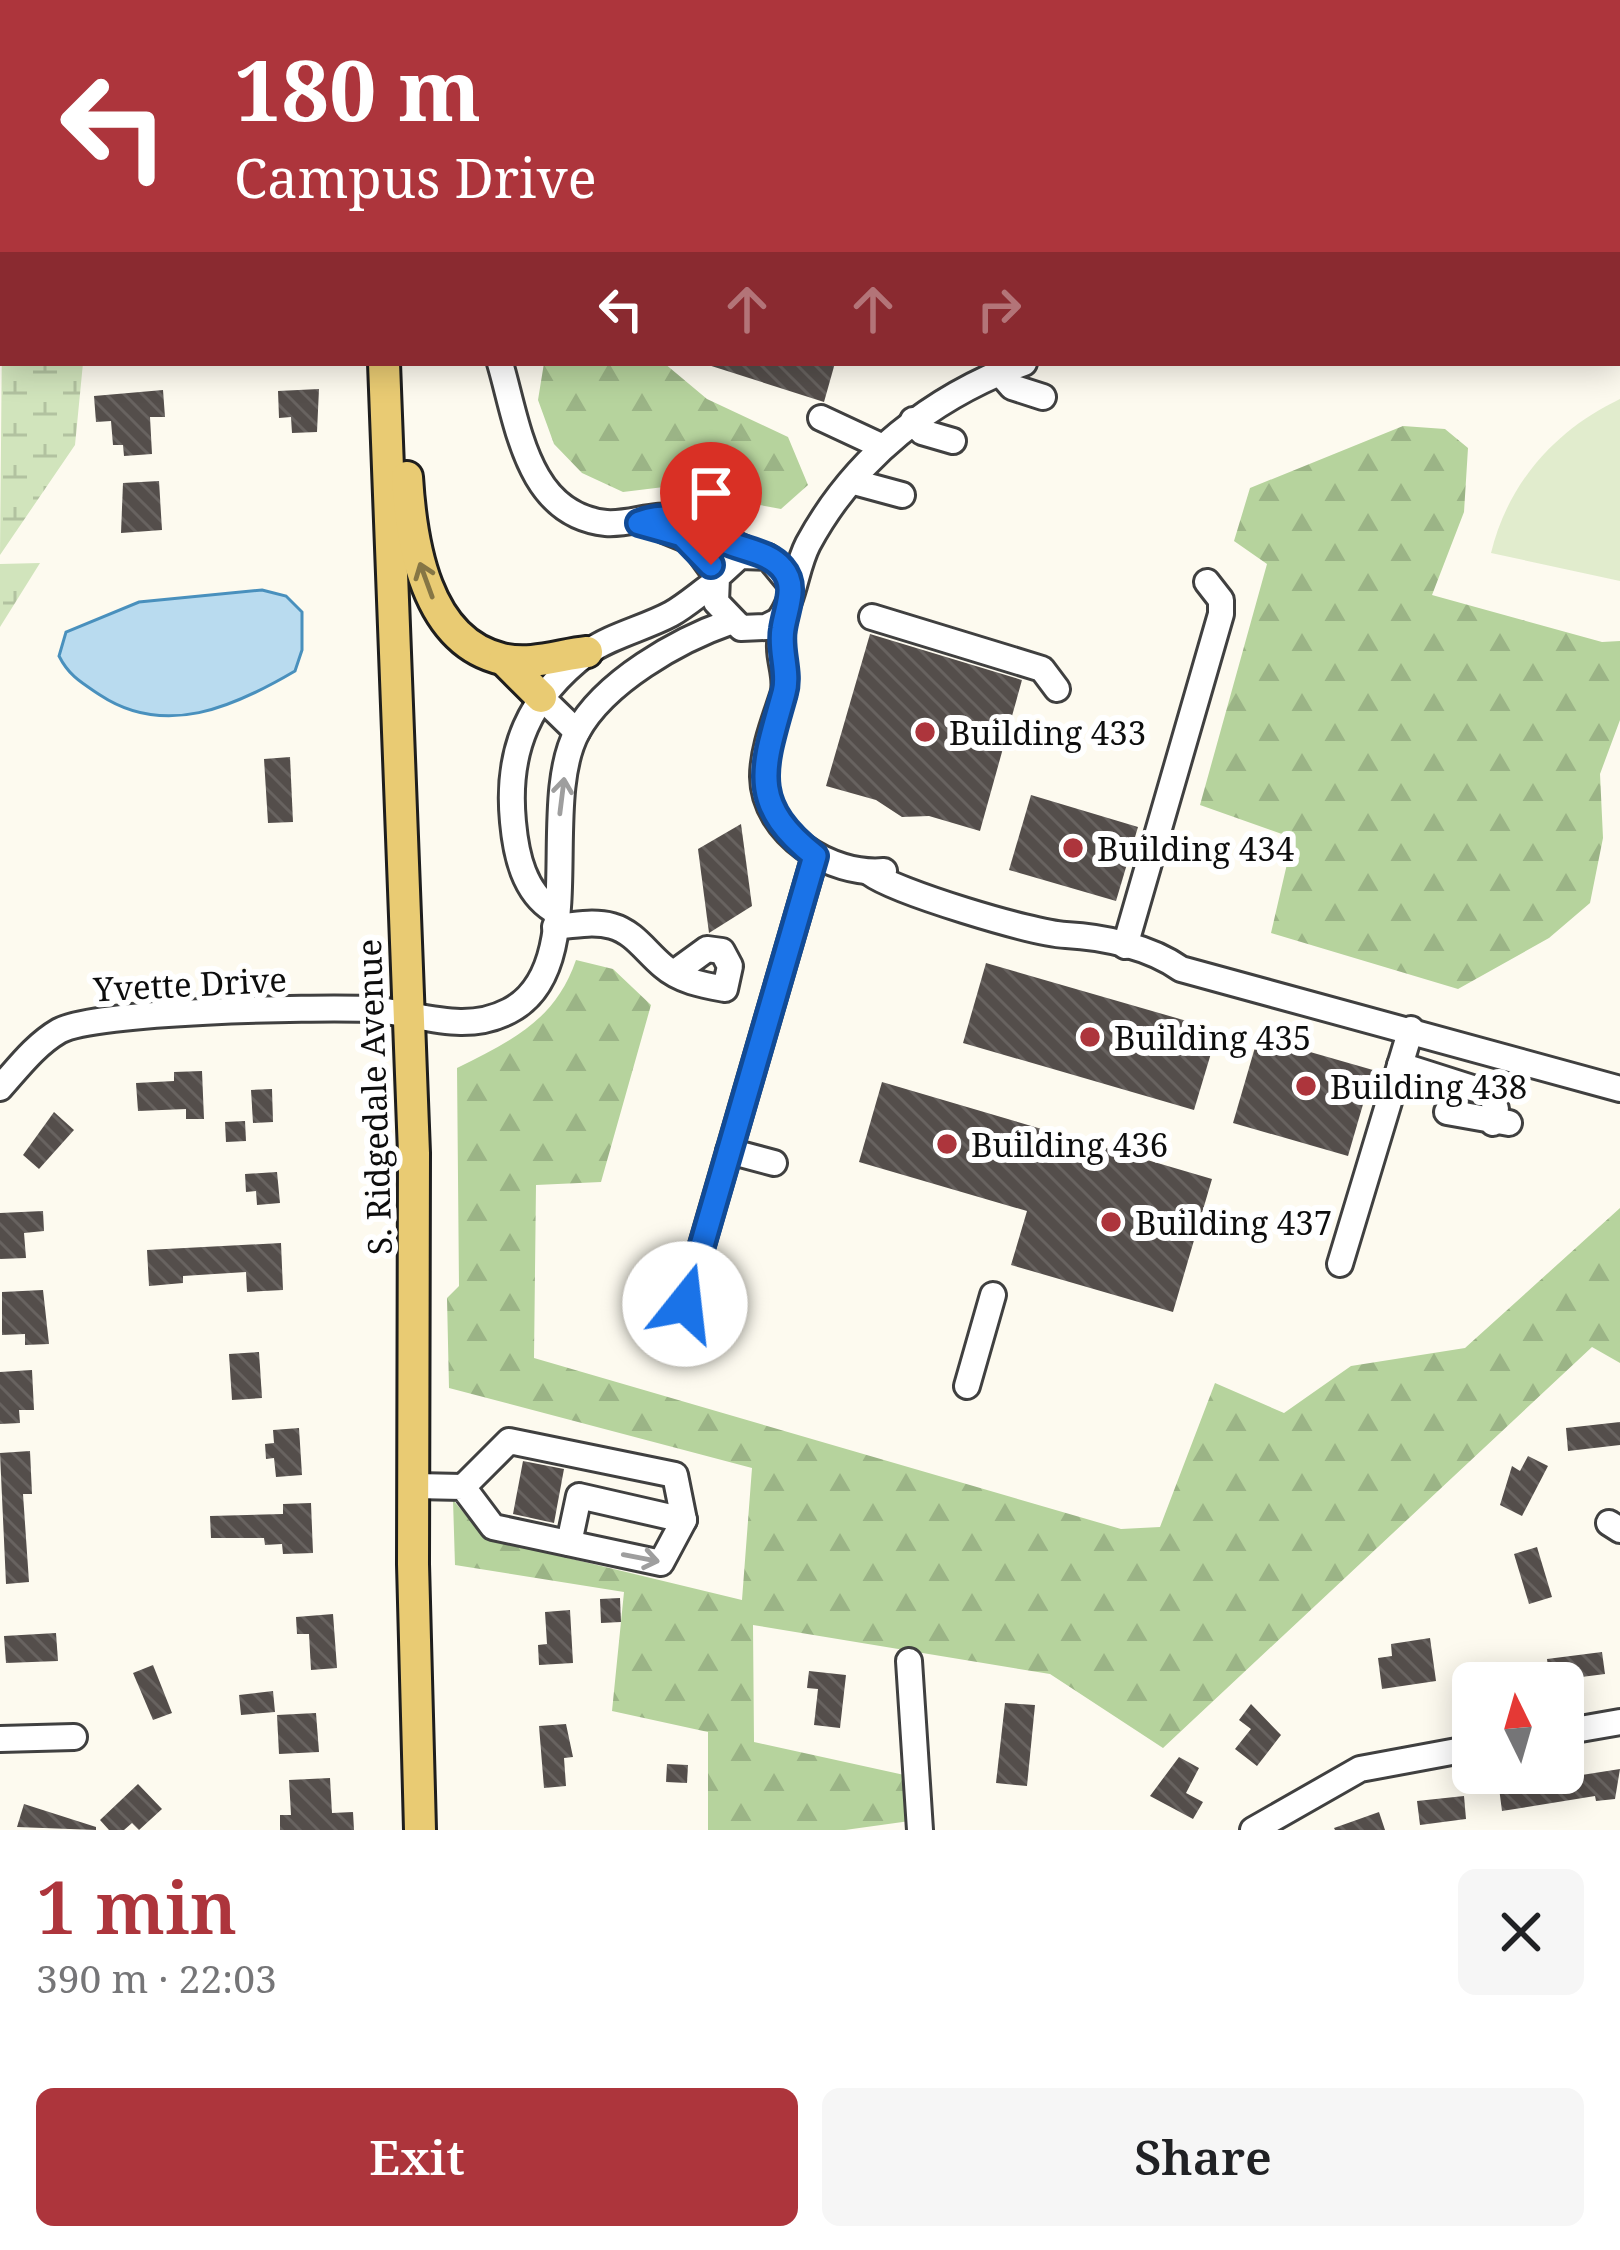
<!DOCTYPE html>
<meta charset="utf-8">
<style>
:root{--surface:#fff;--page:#f6f6f6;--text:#202124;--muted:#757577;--accent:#ad353c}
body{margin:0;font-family:"Noto Serif",serif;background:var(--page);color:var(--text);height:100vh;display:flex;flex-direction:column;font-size:45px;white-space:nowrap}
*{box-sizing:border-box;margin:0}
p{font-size:39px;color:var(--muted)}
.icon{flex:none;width:66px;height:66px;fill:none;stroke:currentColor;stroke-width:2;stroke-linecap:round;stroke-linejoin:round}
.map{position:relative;height:1830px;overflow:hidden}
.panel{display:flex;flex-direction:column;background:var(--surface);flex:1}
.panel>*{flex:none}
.guide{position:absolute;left:0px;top:0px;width:1620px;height:366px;box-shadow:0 6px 30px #0003;background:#ad353c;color:#fff;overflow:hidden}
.needle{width:78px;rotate:355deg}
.tools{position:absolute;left:1452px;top:1662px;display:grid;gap:24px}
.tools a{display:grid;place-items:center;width:132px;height:132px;border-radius:18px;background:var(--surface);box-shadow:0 6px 30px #0003;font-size:60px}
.pin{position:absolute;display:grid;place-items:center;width:102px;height:102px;color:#fff;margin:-123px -51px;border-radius:50% 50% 50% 0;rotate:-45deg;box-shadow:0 0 12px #0007}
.pin .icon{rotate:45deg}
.me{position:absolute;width:132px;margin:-66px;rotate:16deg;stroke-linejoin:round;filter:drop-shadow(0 0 9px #0008)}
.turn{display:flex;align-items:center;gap:42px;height:252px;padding:0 36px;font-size:54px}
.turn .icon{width:156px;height:156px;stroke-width:2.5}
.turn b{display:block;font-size:84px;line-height:102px}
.lanes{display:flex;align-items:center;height:114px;padding:0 36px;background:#0003;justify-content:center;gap:60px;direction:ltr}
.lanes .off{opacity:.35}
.round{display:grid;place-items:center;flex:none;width:126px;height:126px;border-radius:18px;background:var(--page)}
.headline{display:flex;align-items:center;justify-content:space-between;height:204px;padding:0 36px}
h1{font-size:72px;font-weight:600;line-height:90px;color:var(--accent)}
.cta{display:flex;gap:24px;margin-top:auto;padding:24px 36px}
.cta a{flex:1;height:138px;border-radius:18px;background:var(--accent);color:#fff;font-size:48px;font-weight:600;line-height:138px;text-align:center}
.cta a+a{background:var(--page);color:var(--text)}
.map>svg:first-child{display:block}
</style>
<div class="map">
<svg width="1620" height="1830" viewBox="0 0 1620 1830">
<defs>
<pattern id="forest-firs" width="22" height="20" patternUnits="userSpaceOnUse" patternTransform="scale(3)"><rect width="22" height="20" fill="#b6d39d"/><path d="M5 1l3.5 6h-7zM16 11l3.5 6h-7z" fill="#9bb486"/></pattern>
<pattern id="wetland-marsh" width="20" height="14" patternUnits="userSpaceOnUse" patternTransform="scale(3)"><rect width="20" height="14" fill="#d1e4bc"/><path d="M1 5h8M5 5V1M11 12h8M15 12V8" fill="none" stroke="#b2c2a0"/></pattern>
<pattern id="building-back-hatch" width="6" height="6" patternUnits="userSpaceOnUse" patternTransform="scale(3)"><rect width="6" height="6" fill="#544e4b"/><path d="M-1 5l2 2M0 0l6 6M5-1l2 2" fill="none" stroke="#686360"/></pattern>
</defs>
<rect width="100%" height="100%" fill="#fdfaef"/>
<g fill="url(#forest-firs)">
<polygon points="544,363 664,363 707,399 788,437 808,485 781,509 664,487 623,492 582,473 554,444 538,400"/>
<polygon points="1403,426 1445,429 1468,448 1464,512 1432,595 1602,642 1620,641 1620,720 1600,774 1603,838 1590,903 1549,938 1458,989 1271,933 1293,838 1200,805 1267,564 1234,541 1250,488"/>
<path d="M576 960 613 969 651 1005 601 1182 536 1185 534 1358 1121 1529 1160 1527 1215 1383 1284 1413 1351 1366 1465 1348 1620 1208V1363L1592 1347 1163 1748 1050 1674 753 1625 754 1742 918 1778 917 1820 845 1830H708V1732L612 1711 624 1592 455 1565 453 1500 485 1538 742 1600 752 1468 449 1388 447 1298 459 1286 457 1068C512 1040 555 1021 576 960Z"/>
</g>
<g fill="url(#wetland-marsh)">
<polygon points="0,0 81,3 3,3 0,203"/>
<polygon points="3,225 3,363 83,363 75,445 0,555"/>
<polygon points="40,563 0,627 0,564"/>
</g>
<path fill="#e1eccd" d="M1620 399V581L1491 553C1508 483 1555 430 1620 399Z"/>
<path fill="#b9dbef" stroke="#4990bd" stroke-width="3" d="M262 590 286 596 302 612V650L295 671C234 707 165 738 100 695 82 683 69 676 59 656L66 632 139 602Z"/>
<g fill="url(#building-back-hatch)">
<polygon points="702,363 835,363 824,402"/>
<polygon points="319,389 317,432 292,433 291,417 279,418 278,391"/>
<polygon points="163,390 165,417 150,417 152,454 124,456 123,445 113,445 111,421 96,422 94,396"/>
<polygon points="159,481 162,530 121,533 123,483"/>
<polygon points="870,634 1022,680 980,831 929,816 902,817 876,800 826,786"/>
<polygon points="290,757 293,822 268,823 264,759"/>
<polygon points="1031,795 1138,827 1116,901 1009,870"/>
<polygon points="741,824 752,906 709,933 698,849"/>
<polygon points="986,963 1218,1030 1194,1110 963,1043"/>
<polygon points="1258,1037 1373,1070 1348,1156 1233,1123"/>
<polygon points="202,1071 204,1119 186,1119 186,1109 138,1111 136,1083 174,1081 174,1072"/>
<polygon points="882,1082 1212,1179 1173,1312 1011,1265 1027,1211 859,1162"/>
<polygon points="272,1089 273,1122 253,1123 251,1090"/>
<polygon points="54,1112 74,1130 39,1169 23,1155"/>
<polygon points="245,1121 246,1141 226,1142 225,1122"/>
<polygon points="277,1172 280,1203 257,1205 256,1191 246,1192 245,1174"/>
<polygon points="43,1211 44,1231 24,1233 26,1258 0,1259 0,1213"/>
<polygon points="281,1243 283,1290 247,1292 246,1272 183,1276 183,1283 149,1286 147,1250"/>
<polygon points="43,1290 49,1344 25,1345 25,1334 2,1335 2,1292"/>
<polygon points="259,1352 262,1398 232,1400 229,1354"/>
<polygon points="32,1370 34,1410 19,1410 20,1423 0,1424 0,1372"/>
<polygon points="1620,1422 1620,1445 1568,1451 1566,1428"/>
<polygon points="299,1428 302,1475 276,1477 274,1458 266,1459 265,1444 274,1443 273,1430"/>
<polygon points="30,1451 32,1494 23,1494 29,1582 6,1584 0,1453"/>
<polygon points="1528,1456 1548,1466 1522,1516 1500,1505 1512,1466 1520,1471"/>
<polygon points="523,1461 564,1469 554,1523 513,1514"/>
<polygon points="311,1503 313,1553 283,1554 282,1544 265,1545 264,1538 211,1538 210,1516 283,1514 283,1504"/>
<polygon points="1537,1547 1552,1597 1529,1604 1514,1554"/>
<polygon points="620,1598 621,1622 601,1623 600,1599"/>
<polygon points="570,1610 573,1663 539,1665 538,1645 547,1644 545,1612"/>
<polygon points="333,1614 337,1668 311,1670 309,1634 297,1634 296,1617"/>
<polygon points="56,1633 58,1661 6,1663 4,1636"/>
<polygon points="1430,1638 1436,1681 1382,1689 1378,1658 1392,1656 1391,1644"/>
<polygon points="1602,1652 1605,1674 1550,1681 1547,1659"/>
<polygon points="153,1665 172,1713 153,1720 133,1673"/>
<polygon points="1504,1669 1506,1683 1461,1683 1461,1674"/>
<polygon points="809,1671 846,1675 840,1728 814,1725 818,1689 807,1688"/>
<polygon points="273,1691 275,1712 241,1715 239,1695"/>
<polygon points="1005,1703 1035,1705 1027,1786 996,1783"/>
<polygon points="1251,1704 1281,1735 1257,1766 1235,1749 1251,1729 1239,1720"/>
<polygon points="316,1713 319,1752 279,1754 277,1715"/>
<polygon points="566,1724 573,1757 564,1758 566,1786 544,1788 539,1726"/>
<polygon points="1179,1757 1199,1768 1186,1793 1203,1802 1193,1819 1150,1796"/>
<polygon points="667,1764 688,1765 687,1783 666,1782"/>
<polygon points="1620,1769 1615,1799 1596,1801 1595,1796 1502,1811 1499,1788"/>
<polygon points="330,1778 332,1813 353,1812 354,1830 280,1830 280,1815 291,1815 289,1780"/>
<polygon points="138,1784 162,1809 139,1830 132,1823 124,1830 109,1830 100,1820"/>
<polygon points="1464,1796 1466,1819 1420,1825 1417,1801"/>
<polygon points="24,1804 96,1827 96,1830 17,1827"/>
<polygon points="1379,1812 1385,1830 1335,1830 1334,1828"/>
</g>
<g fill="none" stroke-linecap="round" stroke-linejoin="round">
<g stroke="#404040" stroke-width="30">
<g id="minor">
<polyline points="1450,0 1462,3"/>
<polyline points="1583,0 1594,3"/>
<polyline points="508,3 509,0"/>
<polyline points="739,3 740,0"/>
<polyline points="761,3 762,0"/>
<polyline points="1617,10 1620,10"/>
<polyline points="1617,320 1620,322"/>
<path d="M500 363C518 424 527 515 606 523 631 525 655 512 679 518 705 525 730 544 756 554"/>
<polyline points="999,372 1012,387 1043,397"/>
<polyline points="821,418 881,446"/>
<polyline points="913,420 922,432 953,441"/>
<polyline points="854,482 902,495"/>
<polyline points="664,530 691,541 717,577"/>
<path d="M791 585 768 557 740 556 717 577 716 602 741 628 766 627 778 621C795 600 795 569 808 544 855 457 932 397 1024 363"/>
<path d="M786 611C784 623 779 636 780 648 780 663 788 680 783 695 775 720 763 749 763 777 764 834 831 876 884 871"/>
<polyline points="872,617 1042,669 1057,689"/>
<polyline points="541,697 577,732"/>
<path d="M870 873C896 892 1031 933 1066 935 1104 937 1150 947 1181 969L1620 1089"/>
<path d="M553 910C524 892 516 855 513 822 506 750 529 697 587 653 610 636 645 628 671 614 687 605 701 592 716 582"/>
<path d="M555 927C573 925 594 921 612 926 634 932 646 952 663 966 680 981 703 985 725 989L730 966 722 951 707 949 674 973"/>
<polyline points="1125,946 1221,614 1221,600 1207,582"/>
<polyline points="1400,1065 1491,1094 1496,1109 1493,1123"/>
<path d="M0 1088C18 1068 35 1045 59 1031 94 1011 315 1007 366 1009 415 1011 461 1036 509 1011 592 969 537 807 577 732 604 682 678 640 730 622"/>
<polyline points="1447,1112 1509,1123"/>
<polyline points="729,1151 774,1163"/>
<polyline points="1340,1264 1411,1029"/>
<polyline points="685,1303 815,856"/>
<polyline points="967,1386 993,1295"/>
<polyline points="415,1486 463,1487 509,1441 675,1475 684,1520 661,1563 493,1527 463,1487"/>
<polyline points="1609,1523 1620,1530"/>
<polyline points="569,1543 579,1496 684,1520"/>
<polyline points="909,1661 920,1830"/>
<polyline points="1563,1732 1620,1722"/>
<polyline points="0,1739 74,1737"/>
<polyline points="1253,1830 1360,1769 1473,1748"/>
</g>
</g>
<g stroke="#1e1e1e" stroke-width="36">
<g id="major">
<polyline points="375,0 375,3"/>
<polyline points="384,363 414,1153 413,1564 420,1830"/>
<path d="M407 477C411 542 425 641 502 659 531 666 559 655 587 652"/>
<polyline points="504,660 541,697"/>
</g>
</g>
<use href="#minor" stroke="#fff" stroke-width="24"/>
<use href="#major" stroke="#e9cb73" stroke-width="30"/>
</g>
<defs><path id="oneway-shaft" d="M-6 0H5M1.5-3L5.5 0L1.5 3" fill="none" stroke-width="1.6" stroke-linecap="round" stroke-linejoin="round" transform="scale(3)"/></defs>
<use stroke="#867645" href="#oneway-shaft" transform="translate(426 580) rotate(-110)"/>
<g stroke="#9e9e9e">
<use href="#oneway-shaft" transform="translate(562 796) rotate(-83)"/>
<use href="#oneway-shaft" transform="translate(641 1558) rotate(11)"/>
</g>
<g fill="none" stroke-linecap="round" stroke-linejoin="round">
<g stroke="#114b97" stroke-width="30">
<path id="route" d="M685 1304 815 856C746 802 764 766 784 693 790 673 779 650 783 629 786 608 798 586 782 568 769 552 743 550 724 541 692 527 676 509 639 523L682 535 711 565"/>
</g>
<use href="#route" stroke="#1a73e8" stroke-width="21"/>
</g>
<g fill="#ad353c" stroke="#fff" stroke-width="4.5">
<circle cx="925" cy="732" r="12"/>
<circle cx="1073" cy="848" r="12"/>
<circle cx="1090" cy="1037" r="12"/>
<circle cx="1306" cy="1086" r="12"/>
<circle cx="947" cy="1144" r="12"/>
<circle cx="1111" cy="1222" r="12"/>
</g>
<g text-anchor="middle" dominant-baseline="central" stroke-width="12" stroke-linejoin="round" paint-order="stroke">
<g font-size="33" fill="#0d0d0d" stroke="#fff" text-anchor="start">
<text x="949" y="732">Building 433</text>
<text x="1097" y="848">Building 434</text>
<text x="1114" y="1037">Building 435</text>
<text x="1330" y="1086">Building 438</text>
<text x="971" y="1144">Building 436</text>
<text x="1135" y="1222">Building 437</text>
</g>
<g font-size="33" fill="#0d0d0d" stroke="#fff">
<text transform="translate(190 984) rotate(-3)">Yvette Drive</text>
<text transform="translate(374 1097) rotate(-92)">S. Ridgedale Avenue</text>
</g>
</g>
</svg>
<div class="tools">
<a><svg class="needle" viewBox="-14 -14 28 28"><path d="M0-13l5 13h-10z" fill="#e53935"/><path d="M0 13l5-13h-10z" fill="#757577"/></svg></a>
</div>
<div class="pin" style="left:711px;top:565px;background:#d93025"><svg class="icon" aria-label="arrive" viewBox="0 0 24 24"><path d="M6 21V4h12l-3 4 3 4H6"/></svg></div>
<svg class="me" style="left:685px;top:1304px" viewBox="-20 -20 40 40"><circle r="19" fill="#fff"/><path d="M0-13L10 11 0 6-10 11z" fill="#1a73e8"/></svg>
<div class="guide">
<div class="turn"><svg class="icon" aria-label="left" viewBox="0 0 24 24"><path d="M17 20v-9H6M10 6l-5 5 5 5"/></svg><div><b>180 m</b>Campus Drive</div></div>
<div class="lanes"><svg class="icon" aria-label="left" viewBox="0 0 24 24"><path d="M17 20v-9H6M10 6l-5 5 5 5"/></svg><svg class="icon off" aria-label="ahead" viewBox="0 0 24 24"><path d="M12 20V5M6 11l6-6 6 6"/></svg><svg class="icon off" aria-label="ahead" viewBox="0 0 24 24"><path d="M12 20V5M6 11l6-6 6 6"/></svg><svg class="icon off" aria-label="right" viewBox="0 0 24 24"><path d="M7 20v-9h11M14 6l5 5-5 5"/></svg></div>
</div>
</div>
<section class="panel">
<div class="headline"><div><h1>1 min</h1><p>390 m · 22:03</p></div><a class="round"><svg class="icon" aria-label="close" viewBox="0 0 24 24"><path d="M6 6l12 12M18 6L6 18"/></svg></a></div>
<div class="cta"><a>Exit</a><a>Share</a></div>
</section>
